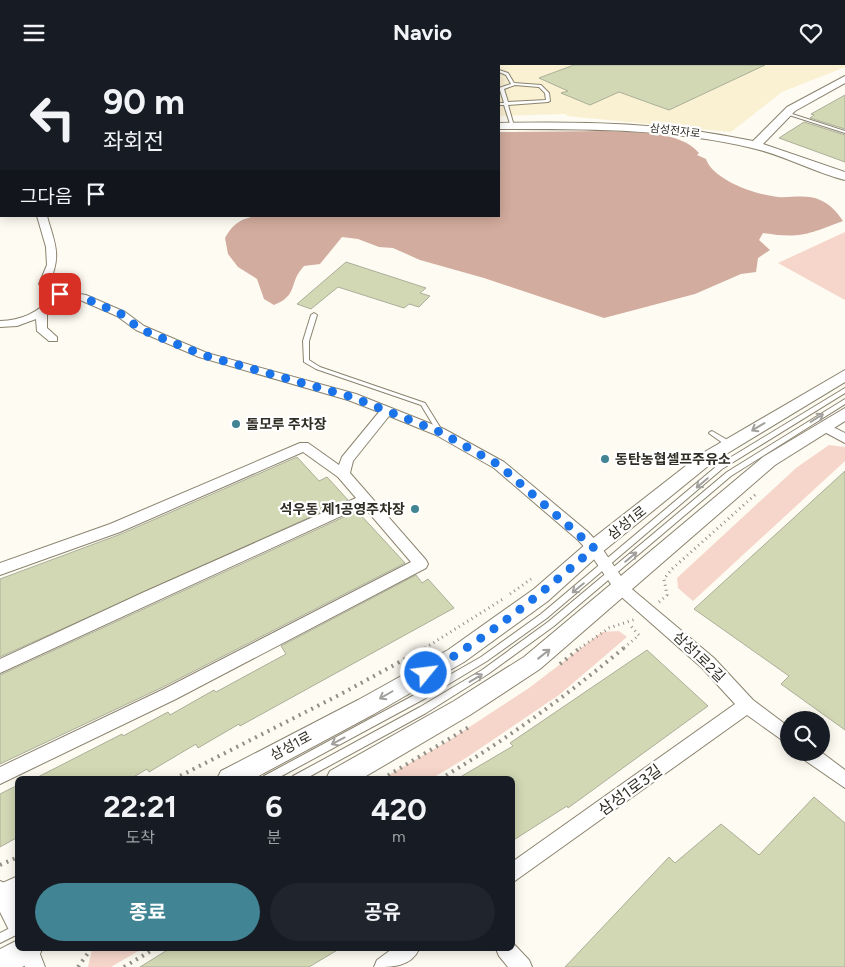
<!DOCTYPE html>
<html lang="ko">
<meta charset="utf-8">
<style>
:root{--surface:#171b24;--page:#20242c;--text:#f1f3f6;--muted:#9ea1a6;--accent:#418494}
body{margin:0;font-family:Figtree,"Noto Sans KR",sans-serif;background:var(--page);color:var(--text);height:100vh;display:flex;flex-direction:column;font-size:19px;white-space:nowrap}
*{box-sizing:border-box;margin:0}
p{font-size:16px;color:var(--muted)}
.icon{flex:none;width:28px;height:28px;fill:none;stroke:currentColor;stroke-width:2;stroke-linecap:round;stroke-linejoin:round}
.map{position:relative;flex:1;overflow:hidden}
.drawer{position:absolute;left:15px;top:711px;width:500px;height:175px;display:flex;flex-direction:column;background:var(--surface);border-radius:8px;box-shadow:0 2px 12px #0003}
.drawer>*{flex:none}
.banner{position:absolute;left:0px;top:0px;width:500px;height:152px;box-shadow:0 2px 12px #0003;background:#171b24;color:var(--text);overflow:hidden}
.tools{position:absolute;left:780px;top:646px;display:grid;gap:10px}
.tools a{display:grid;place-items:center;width:50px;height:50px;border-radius:50%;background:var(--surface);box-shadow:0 2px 12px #0003;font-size:25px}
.pin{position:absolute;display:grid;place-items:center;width:42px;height:42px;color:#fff;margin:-21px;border-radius:10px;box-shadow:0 2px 8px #0006}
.me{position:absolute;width:55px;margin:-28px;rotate:61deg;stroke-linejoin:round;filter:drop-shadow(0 0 4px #0008)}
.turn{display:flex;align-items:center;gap:18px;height:105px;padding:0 20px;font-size:22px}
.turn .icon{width:65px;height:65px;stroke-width:2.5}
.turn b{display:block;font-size:35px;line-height:42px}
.then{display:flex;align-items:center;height:48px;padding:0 20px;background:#0003;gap:10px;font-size:19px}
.eta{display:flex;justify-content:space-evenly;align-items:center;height:85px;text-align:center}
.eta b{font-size:30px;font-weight:700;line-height:35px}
.button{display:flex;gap:10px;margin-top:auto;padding:10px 20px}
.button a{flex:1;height:58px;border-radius:30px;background:var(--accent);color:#fff;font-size:20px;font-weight:700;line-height:58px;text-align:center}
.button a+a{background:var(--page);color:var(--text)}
header{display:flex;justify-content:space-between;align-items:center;height:65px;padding:0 20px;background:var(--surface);font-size:22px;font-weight:700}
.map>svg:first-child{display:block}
</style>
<header><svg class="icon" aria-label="menu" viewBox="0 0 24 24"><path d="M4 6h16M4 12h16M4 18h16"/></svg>Navio<svg class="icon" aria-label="heart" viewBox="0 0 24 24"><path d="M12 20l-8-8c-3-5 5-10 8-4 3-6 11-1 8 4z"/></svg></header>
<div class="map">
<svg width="845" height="902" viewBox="0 0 845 902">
<rect width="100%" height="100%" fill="#fefbf2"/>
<polygon fill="#faf0d2" points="486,0 845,0 845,2 782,27 731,67 567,51 566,49 499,51 499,1 482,1"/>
<g fill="#f6d6ca">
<polygon points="845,167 845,235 778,198"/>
<polygon points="829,380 845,382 845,396 693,536 678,523 677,513 796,403"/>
<polygon points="619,566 627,572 559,630 466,693 431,714 382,714 448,676 529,623 602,567"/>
<polygon points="92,884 142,884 111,902 88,902"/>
</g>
<path fill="#d2ac9e" d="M606 66C634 68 680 65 699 88L697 90 706 94C713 115 756 130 778 132 791 133 808 129 820 135 830 139 837 147 843 156 808 169 801 174 763 168L759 175 770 185 758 193 756 207 741 209 695 229 604 253 484 213 420 195 393 183 379 182 358 174 342 172 320 199 304 201C288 218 299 230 274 240L264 234 257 214 238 202 228 189 225 173C233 159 240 154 256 151H499V67Z"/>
<g fill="#d2d8b4" stroke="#abaf99">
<polygon points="574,0 765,0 669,45 619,27 590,40 561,28 568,26 539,13"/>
<polygon points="845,30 845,64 810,53 814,50 811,49"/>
<polygon points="804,57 845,70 845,97 779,73"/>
<polygon points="346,197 426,223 420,228 430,231 419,242 409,239 404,243 338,222 311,244 297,239"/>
<polygon points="297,392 319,416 327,412 348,435 0,592 0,514 121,469"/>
<polygon points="845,406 845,665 781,619 789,611 694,544"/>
<polygon points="357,446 405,498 163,622 0,699 0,610"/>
<polygon points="416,510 422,518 428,514 454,543 240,661 239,659 198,683 196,679 149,707 147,704 130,714 34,714 122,669 123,671 168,647 170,650 214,625 216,627 286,589 281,581"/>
<polygon points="647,585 708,641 568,743 567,741 512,776 512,714 457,714 513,681 510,678"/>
<polygon points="18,720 18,772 0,782 0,729"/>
<polygon points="814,732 845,758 845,902 565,902 669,792 675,798 721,759 759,790"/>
<polygon points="169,884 339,884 309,902 140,902"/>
</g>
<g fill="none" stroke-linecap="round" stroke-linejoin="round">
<polyline stroke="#d5d2c9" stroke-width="11" stroke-dasharray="11 5.5" stroke-linecap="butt" points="68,1 70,0"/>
<g stroke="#8a836e" stroke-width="2">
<g id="lane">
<path d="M499 5 508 8 514 18 541 20 549 28 550 36 548 37 508 40 514 61 511 62 504 40H499V38H504L500 25H499V23L511 19 506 10 499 7ZM515 20 539 22 545 28 546 35 508 37 504 24Z"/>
<polygon points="786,47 845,66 845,68 786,49"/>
<polygon points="314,248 317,250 309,276 309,295 320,302 425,338 443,367 442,368 438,368 421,340 316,304 304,297 303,276 311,250"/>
<polygon points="845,323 845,328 722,404 547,553 487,596 424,634 276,714 263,714 264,711 418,628 481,592 541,549 718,400"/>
<polygon points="845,334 845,339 731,411 554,561 488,609 426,648 305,714 292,714 293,711 420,642 482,605 548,557 727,407"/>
<polygon points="712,366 731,377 732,379 731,381 727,381 710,369 709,368 710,367"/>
<polygon points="18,859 18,869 0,878 0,868"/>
</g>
</g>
<g stroke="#8a836e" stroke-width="2">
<g id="street">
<rect x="0" y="74" width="1" height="4"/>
<path d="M37 151H47C55 180 62 189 49 219L56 225 86 230 125 247 144 261 207 288 356 329 444 364 504 397 588 467 599 479 627 520 714 593 753 635 789 662V680L747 650 512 818V797L735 639 702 603 617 528 589 487 578 475 494 403 436 370 389 351 353 396 350 408 426 495 428 499 426 503 176 634 0 719V702L164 624 411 497 363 441 0 608V594L142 528 356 433 338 412 303 387 120 467 0 510V498L110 459 300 378H308L339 400 342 392 379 347 348 335 199 292 136 265 117 251 80 235 63 232 47 248V263L57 272V276H49L37 266 36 254 17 261 0 262V256C21 256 39 247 53 231L39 219 47 200 46 182Z"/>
<polygon points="823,357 845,368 845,378 819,364 817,361"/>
<polygon points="821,687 845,705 845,723 803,694 800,688"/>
<polygon points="0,816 7,819 18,840 18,872 11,869 0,847"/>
<polygon points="512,877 529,895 532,902 508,902 499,891 496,884 512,884"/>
<polygon points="18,884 38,884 45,902 25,902"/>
<path d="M392 884H419C411 902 392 902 374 902L377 895Z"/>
</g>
</g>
<g stroke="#8a836e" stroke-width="2">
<g id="secondary">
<polygon points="89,0 104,0 105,1 90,1"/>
<path d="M845 11V18L795 46 763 79 845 107V115C813 107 784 90 752 83 668 63 584 64 499 64V58C585 56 669 58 753 76L787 42Z"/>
<polygon points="845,305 845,317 713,397 601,488 548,536 464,597 374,649 253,714 217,714 221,706 358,635 448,585 534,524 587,478 701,389"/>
<polygon points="845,343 845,356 775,400 540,604 470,650 361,714 326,714 330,706 454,636 524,592 763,392"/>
<polygon points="18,811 18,838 0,846 0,819"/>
<polygon points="18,875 18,884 42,884 38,894 22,902 0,902 0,884"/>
</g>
</g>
<g stroke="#9c661c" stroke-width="28">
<g id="highway">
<polyline points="116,1 120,0"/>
<polyline points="0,62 1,61"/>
</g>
</g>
<g stroke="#928f86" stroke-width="3" stroke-dasharray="1 4" stroke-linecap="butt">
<polyline points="510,529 531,514"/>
<polyline points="659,537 667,530 664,514 672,504 756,429"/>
<polyline points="425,583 503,534"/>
<polyline points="580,583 609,563 636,554"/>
<polyline points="624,583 639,570 629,559"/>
</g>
<g stroke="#928f86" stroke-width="4" stroke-dasharray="2 5" stroke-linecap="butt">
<polyline points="560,599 581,582"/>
<polyline points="174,714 341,629 427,582"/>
<polyline points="382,714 469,662"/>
<path d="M440 714C506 675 566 631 625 582"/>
<polyline points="0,800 18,792"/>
<polyline points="78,902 91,884"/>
<polyline points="124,902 154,884"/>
</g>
<use href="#lane" fill="#fff" fill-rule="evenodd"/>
<use href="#street" fill="#fff" fill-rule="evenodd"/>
<use href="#secondary" fill="#fff" fill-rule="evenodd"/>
<use href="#highway" stroke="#d68518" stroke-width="25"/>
</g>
<defs><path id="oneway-shaft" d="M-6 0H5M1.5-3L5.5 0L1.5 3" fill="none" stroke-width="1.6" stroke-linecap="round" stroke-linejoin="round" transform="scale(1.25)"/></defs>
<g stroke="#a2a09c">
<use href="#oneway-shaft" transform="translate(817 353) rotate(-32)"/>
<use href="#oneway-shaft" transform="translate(758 362) rotate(149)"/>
<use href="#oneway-shaft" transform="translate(702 418) rotate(140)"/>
<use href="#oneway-shaft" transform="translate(631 492) rotate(-40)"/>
<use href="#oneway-shaft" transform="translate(578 523) rotate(141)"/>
<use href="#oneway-shaft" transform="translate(544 589) rotate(-38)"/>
<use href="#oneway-shaft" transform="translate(476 613) rotate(-31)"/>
<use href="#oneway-shaft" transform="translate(386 630) rotate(150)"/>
<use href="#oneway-shaft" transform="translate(338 676) rotate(152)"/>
</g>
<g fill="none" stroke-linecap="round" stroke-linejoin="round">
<path stroke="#1a73e8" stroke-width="9" stroke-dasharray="0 16.2" d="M60 229 82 232 121 249 140 264 203 290 352 332 440 367 499 400 594 483C541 529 487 573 426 608"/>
</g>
<g fill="#418494" stroke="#fff" stroke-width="2">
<circle cx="236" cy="359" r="5"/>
<circle cx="605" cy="394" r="5"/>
<circle cx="415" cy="444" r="5"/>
</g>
<g text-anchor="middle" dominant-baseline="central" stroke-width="4.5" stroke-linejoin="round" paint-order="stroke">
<g font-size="11" fill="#302d24" stroke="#fff">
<text transform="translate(675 66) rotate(7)">삼성전자로</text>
</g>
<g font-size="14" font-weight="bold" fill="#302d24" stroke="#fff" text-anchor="start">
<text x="246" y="359">돌모루 주차장</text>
<text x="615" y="394">동탄농협셀프주유소</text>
<text x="405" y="444" text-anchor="end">석우동 제1공영주차장</text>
</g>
<g font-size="14" fill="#302d24" stroke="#fff">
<text transform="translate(627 458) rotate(-38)">삼성1로</text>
<text transform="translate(699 592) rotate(44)">삼성1로2길</text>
<text transform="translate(291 681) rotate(-28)">삼성1로</text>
</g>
<g font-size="16" fill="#302d24" stroke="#fff">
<text transform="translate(630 725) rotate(-36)">삼성1로3길</text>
</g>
</g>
</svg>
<div class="tools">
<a><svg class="icon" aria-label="search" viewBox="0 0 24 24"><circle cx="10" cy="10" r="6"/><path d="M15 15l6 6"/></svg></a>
</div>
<div class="pin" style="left:60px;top:229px;background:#d93025"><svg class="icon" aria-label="arrive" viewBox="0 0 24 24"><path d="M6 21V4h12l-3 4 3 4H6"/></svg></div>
<svg class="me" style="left:426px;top:608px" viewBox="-20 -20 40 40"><circle r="17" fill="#1a73e8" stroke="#fff" stroke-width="3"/><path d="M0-11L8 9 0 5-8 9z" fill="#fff"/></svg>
<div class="banner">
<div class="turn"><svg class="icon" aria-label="left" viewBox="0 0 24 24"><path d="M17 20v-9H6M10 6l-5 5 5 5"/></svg><div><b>90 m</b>좌회전</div></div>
<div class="then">그다음<svg class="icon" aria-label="arrive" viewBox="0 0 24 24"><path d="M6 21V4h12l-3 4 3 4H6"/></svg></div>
</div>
<section class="drawer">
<div class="eta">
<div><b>22:21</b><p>도착</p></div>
<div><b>6</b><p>분</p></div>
<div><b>420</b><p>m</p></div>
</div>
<div class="button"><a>종료</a><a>공유</a></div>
</section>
</div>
